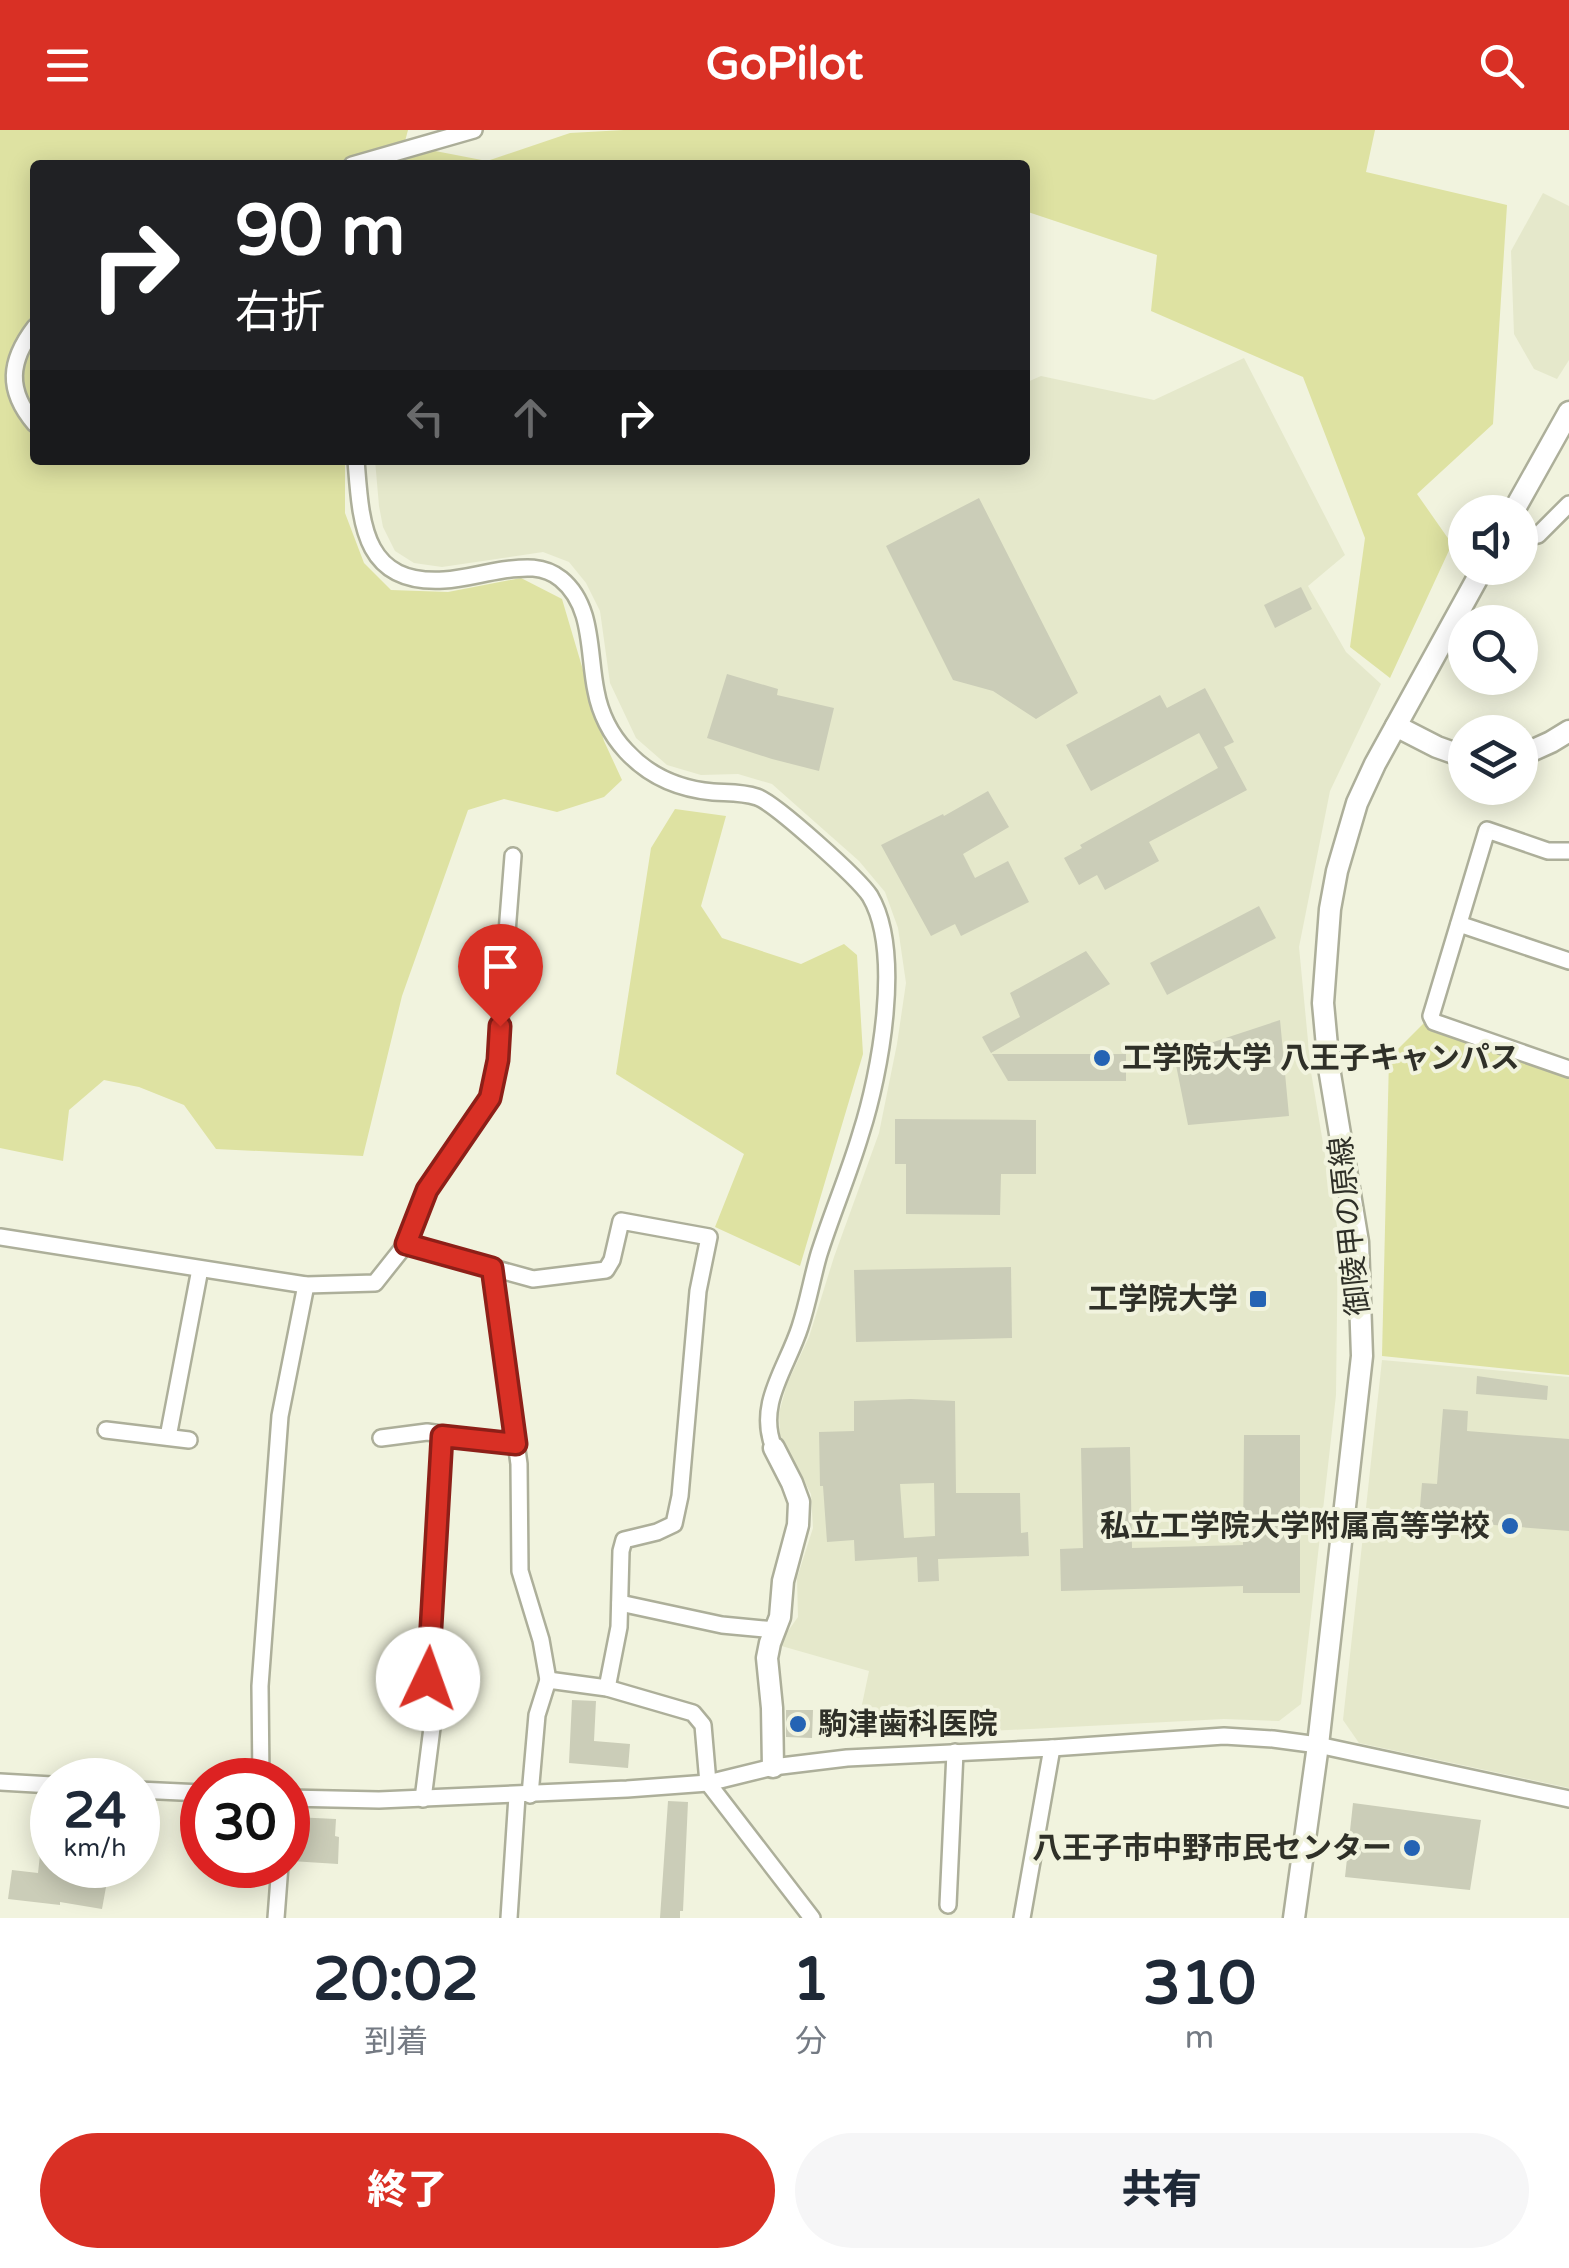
<!DOCTYPE html>
<html lang="ja">
<meta charset="utf-8">
<style>
:root{--surface:#fff;--page:#f6f6f7;--text:#1f2937;--muted:#747a83;--accent:#d93025}
body{margin:0;font-family:"Varela Round","Noto Sans JP",sans-serif;background:var(--page);color:var(--text);height:100vh;display:flex;flex-direction:column;font-size:38px;white-space:nowrap}
*{box-sizing:border-box;margin:0}
p{font-size:32px;color:var(--muted)}
.icon{flex:none;width:55px;height:55px;fill:none;stroke:currentColor;stroke-width:2;stroke-linecap:round;stroke-linejoin:round}
.map{position:relative;height:1788px;overflow:hidden}
.side{display:flex;flex-direction:column;background:var(--surface);flex:1}
.side>*{flex:none}
.top-card{position:absolute;left:30px;top:30px;width:1000px;height:305px;border-radius:10px;box-shadow:0 5px 25px #0003;background:#202124;color:#fff;overflow:hidden}
.fabs{position:absolute;left:1448px;top:365px;display:grid;gap:20px}
.fabs a{display:grid;place-items:center;width:90px;height:90px;border-radius:50%;background:var(--surface);box-shadow:0 5px 25px #0003;font-size:50px}
.speed{position:absolute;left:30px;top:1628px;display:flex;gap:20px;font-size:50px;font-weight:700;text-align:center}
.speed>*{display:grid;place-content:center;width:130px;height:130px;border-radius:50%;background:var(--surface);box-shadow:0 5px 25px #0003;line-height:1}
.speed small{font-size:25px;font-weight:400}
.speed .limit{border:15px solid #d22;background:#fff;color:#111}
.pin{position:absolute;display:grid;place-items:center;width:85px;height:85px;color:#fff;margin:-102px -42px;border-radius:50% 50% 50% 0;rotate:-45deg;box-shadow:0 0 10px #0007}
.pin .icon{rotate:45deg}
.me{position:absolute;width:110px;margin:-55px;rotate:3deg;stroke-linejoin:round;filter:drop-shadow(0 0 8px #0008)}
.turn{display:flex;align-items:center;gap:35px;height:210px;padding:0 40px;font-size:45px}
.turn .icon{width:130px;height:130px;stroke-width:2.5}
.turn b{display:block;font-size:70px;line-height:85px}
.lanes{display:flex;align-items:center;height:95px;padding:0 40px;background:#0003;justify-content:center;gap:50px;direction:ltr}
.lanes .off{opacity:.35}
.eta{display:flex;justify-content:space-evenly;align-items:center;height:170px;text-align:center}
.eta b{font-size:60px;font-weight:800;line-height:70px}
.button{display:flex;gap:20px;margin-top:auto;padding:20px 40px}
.button a{flex:1;height:115px;border-radius:60px;background:var(--accent);color:#fff;font-size:40px;font-weight:800;line-height:115px;text-align:center}
.button a+a{background:var(--page);color:var(--text)}
header{display:flex;justify-content:space-between;align-items:center;height:130px;padding:0 40px;background:var(--accent);color:#fff;font-size:45px;font-weight:800}
.map>svg:first-child{display:block}
</style>
<header><svg class="icon" aria-label="menu" viewBox="0 0 24 24"><path d="M4 6h16M4 12h16M4 18h16"/></svg>GoPilot<svg class="icon" aria-label="search" viewBox="0 0 24 24"><circle cx="10" cy="10" r="6"/><path d="M15 15l6 6"/></svg></header>
<div class="map">
<svg width="1569" height="1788" viewBox="0 0 1569 1788">
<rect width="100%" height="100%" fill="#f1f3de"/>
<g fill="#e5e8cb">
<polygon points="1543,63 1569,76 1569,230 1557,249 1534,239 1514,204 1511,121"/>
<polygon points="1244,228 1345,425 1308,456 1346,522 1381,554 1330,661 1299,817 1311,942 1338,1102 1336,1265 1301,1574 1279,1591 1224,1589 855,1608 869,1541 778,1515 798,1487 797,1448 813,1398 811,1364 780,1305 779,1283 787,1254 809,1207 834,1127 879,1003 897,914 906,853 898,798 885,762 859,731 772,654 738,644 701,645 667,635 636,608 610,553 600,481 586,453 569,432 543,422 442,437 414,433 395,421 383,397 379,376 375,330 1025,330 1025,253 1041,246 1154,270"/>
<polygon points="1382,1230 1569,1247 1569,1658 1359,1613 1343,1590"/>
</g>
<g fill="#dee2a2">
<polygon points="0,0 408,0 404,15 487,31 570,3 624,0 1375,0 1366,42 1507,75 1493,294 1417,364 1452,414 1390,548 1350,517 1365,408 1303,247 1151,181 1157,125 1025,81 1025,35 35,35 35,330 345,330 345,383 364,433 391,460 448,462 521,448 562,469 604,611 622,650 604,667 557,682 504,669 468,680 402,866 363,1026 216,1019 184,975 139,957 104,950 69,980 63,1031 0,1018"/>
<polygon points="675,679 726,686 701,776 722,808 801,834 844,814 857,825 863,924 800,1136 715,1097 744,1024 616,944 651,718"/>
<polygon points="1431,886 1569,936 1569,1245 1382,1226 1389,928"/>
</g>
<g fill="#cbcdb8" fill-rule="evenodd">
<polygon points="979,368 1078,563 1036,589 993,561 953,550 886,416"/>
<polygon points="1301,457 1312,479 1275,498 1264,475"/>
<polygon points="727,544 778,559 777,565 834,578 819,641 772,629 707,608"/>
<polygon points="1205,558 1234,612 1224,617 1247,660 1149,712 1159,731 1105,760 1097,745 1079,755 1064,728 1082,718 1080,715 1218,638 1199,603 1091,661 1066,615 1160,565 1167,578"/>
<polygon points="988,661 1009,697 963,724 975,748 1008,731 1029,772 961,806 955,794 931,806 881,715 943,684 944,686"/>
<polygon points="1259,776 1276,808 1167,865 1150,833"/>
<polygon points="1086,821 1110,854 991,923 982,907 1020,887 1010,863"/>
<polygon points="1280,890 1289,986 1188,995 1174,925"/>
<polygon points="992,924 1126,924 1126,951 1008,951"/>
<polygon points="895,989 1036,990 1036,1044 1001,1044 1000,1085 906,1084 906,1034 895,1034"/>
<polygon points="1011,1137 1012,1208 856,1212 854,1140"/>
<polygon points="1477,1246 1548,1256 1547,1270 1476,1264"/>
<path d="M911 1269 955 1271 956 1363H1020L1021 1403 1028 1402 1029 1426 938 1429 939 1451 918 1452 917 1427 855 1431 854 1410 827 1412 823 1356H820L819 1302 854 1301V1271ZM934 1353 935 1406 904 1408 900 1354Z"/>
<polygon points="1443,1279 1468,1281 1467,1301 1569,1309 1569,1401 1419,1389 1422,1353 1437,1354"/>
<polygon points="1244,1305 1300,1305 1300,1463 1243,1463 1243,1456 1061,1461 1060,1419 1083,1418 1081,1318 1130,1317 1132,1418 1243,1415"/>
<polygon points="572,1570 596,1571 594,1611 630,1614 628,1638 569,1633"/>
<polygon points="786,1580 813,1580 812,1608 786,1607"/>
<polygon points="668,1671 688,1672 683,1781 680,1781 680,1788 660,1788"/>
<polygon points="1353,1673 1481,1690 1470,1760 1345,1747"/>
<polygon points="294,1687 336,1689 335,1706 339,1707 338,1734 291,1731"/>
<polygon points="43,1697 52,1698 52,1735 110,1735 102,1779 60,1772 60,1775 8,1769 12,1740 38,1743"/>
</g>
<g fill="none" stroke-linecap="round" stroke-linejoin="round">
<g stroke="#adaf9a" stroke-width="20">
<g id="street">
<polyline points="352,35 474,0"/>
<path d="M35 197C9 231 6 260 35 294"/>
<path d="M356 330C361 392 362 455 444 450 463 449 483 443 503 440 524 437 544 435 561 449 594 476 588 524 596 561 600 583 611 605 626 621 649 646 679 659 713 662 728 663 742 662 757 667 775 673 859 749 870 766 903 822 880 944 861 1003 849 1044 832 1083 819 1124 812 1148 808 1173 800 1197 787 1238 756 1274 774 1318"/>
<polyline points="1520,409 1538,405 1569,374"/>
<polyline points="1569,721 1548,721 1487,700 1431,886 1434,892 1569,939"/>
<polyline points="1459,794 1569,831"/>
<polyline points="0,1107 306,1155 375,1153 406,1114 533,1149 606,1140 612,1130 621,1091 709,1107 698,1161 680,1366 674,1394 657,1402 624,1410 621,1421 619,1497 607,1558"/>
<polyline points="406,1114 427,1060 490,969 497,930 513,726"/>
<polyline points="492,1138 519,1334 520,1441 541,1510 548,1550"/>
<polyline points="106,1300 189,1310"/>
<polyline points="168,1307 200,1139"/>
<polyline points="381,1308 427,1302 517,1314"/>
<polyline points="620,1473 722,1495 775,1500"/>
<polyline points="261,1650 260,1556 280,1286 306,1155"/>
<polyline points="0,1652 52,1655"/>
<polyline points="138,1660 202,1663"/>
<polyline points="530,1665 537,1585 548,1550 607,1558 693,1583 703,1595 708,1653 812,1788"/>
<polyline points="288,1668 379,1670 627,1659 708,1653 773,1637 847,1628 1052,1618 1224,1606 1273,1609 1318,1615 1569,1669"/>
<polyline points="423,1669 434,1582 428,1549 442,1306"/>
<polyline points="948,1775 955,1622"/>
<polyline points="276,1788 280,1735"/>
<polyline points="509,1788 517,1666"/>
<polyline points="1022,1788 1052,1618"/>
</g>
</g>
<g stroke="#adaf9a" stroke-width="25">
<g id="secondary">
<polyline points="1513,382 1569,282"/>
<polyline points="1396,596 1437,617 1465,627"/>
<polyline points="1520,626 1551,612 1569,601"/>
<polyline points="773,1637 772,1578 767,1528 770,1513 780,1487 783,1451 798,1395 799,1372 792,1353 774,1318"/>
<polyline points="1294,1788 1318,1615 1362,1226 1358,1112 1329,938 1323,873 1330,779 1337,741 1357,673 1375,634 1483,438"/>
</g>
</g>
<use href="#street" stroke="#fff" stroke-width="15"/>
<use href="#secondary" stroke="#fff" stroke-width="20"/>
</g>
<g fill="none" stroke-linecap="round" stroke-linejoin="round">
<g stroke="#8d1f18" stroke-width="25">
<polyline id="route" points="428,1549 442,1306 516,1314 492,1138 406,1114 427,1060 490,968 498,930 500,896"/>
</g>
<use href="#route" stroke="#d93025" stroke-width="18"/>
</g>
<g fill="#2463b4" stroke="#f1f3de" stroke-width="4">
<circle cx="1102" cy="928" r="10"/>
<rect x="1248" y="1159" width="20" height="20" rx="5"/>
<circle cx="1510" cy="1396" r="10"/>
<circle cx="798" cy="1594" r="10"/>
<circle cx="1412" cy="1718" r="10"/>
</g>
<g text-anchor="middle" dominant-baseline="central" stroke-width="8" stroke-linejoin="round" paint-order="stroke">
<g font-size="30" font-weight="bold" fill="#2f3028" stroke="#f1f3de" text-anchor="end">
<text x="1122" y="928" text-anchor="start">工学院大学 八王子キャンパス</text>
<text x="1238" y="1169">工学院大学</text>
<text x="1490" y="1396">私立工学院大学附属高等学校</text>
<text x="818" y="1594" text-anchor="start">駒津歯科医院</text>
<text x="1392" y="1718">八王子市中野市民センター</text>
</g>
<g font-size="30" fill="#2f3028" stroke="#f1f3de">
<text transform="translate(1350 1096) rotate(-96)">御陵甲の原線</text>
</g>
</g>
</svg>
<div class="fabs">
<a><svg class="icon" aria-label="sound" viewBox="0 0 24 24"><path d="M4 9h4l5-4v14l-5-4H4zM17 9q2 3 0 6"/></svg></a>
<a><svg class="icon" aria-label="search" viewBox="0 0 24 24"><circle cx="10" cy="10" r="6"/><path d="M15 15l6 6"/></svg></a>
<a><svg class="icon" aria-label="layers" viewBox="0 0 24 24"><path d="M12 4l9 5-9 5-9-5zM3 14l9 5 9-5"/></svg></a>
</div>
<div class="speed"><div>24<small>km/h</small></div><div class="limit">30</div></div>
<div class="pin" style="left:500px;top:896px;background:#d93025"><svg class="icon" aria-label="arrive" viewBox="0 0 24 24"><path d="M6 21V4h12l-3 4 3 4H6"/></svg></div>
<svg class="me" style="left:428px;top:1549px" viewBox="-20 -20 40 40"><circle r="19" fill="#fff"/><path d="M0-13L10 11 0 6-10 11z" fill="#d93025"/></svg>
<div class="top-card">
<div class="turn"><svg class="icon" aria-label="right" viewBox="0 0 24 24"><path d="M7 20v-9h11M14 6l5 5-5 5"/></svg><div><b>90 m</b>右折</div></div>
<div class="lanes"><svg class="icon off" aria-label="left" viewBox="0 0 24 24"><path d="M17 20v-9H6M10 6l-5 5 5 5"/></svg><svg class="icon off" aria-label="ahead" viewBox="0 0 24 24"><path d="M12 20V5M6 11l6-6 6 6"/></svg><svg class="icon" aria-label="right" viewBox="0 0 24 24"><path d="M7 20v-9h11M14 6l5 5-5 5"/></svg></div>
</div>
</div>
<section class="side">
<div class="eta">
<div><b>20:02</b><p>到着</p></div>
<div><b>1</b><p>分</p></div>
<div><b>310</b><p>m</p></div>
</div>
<div class="button"><a>終了</a><a>共有</a></div>
</section>
